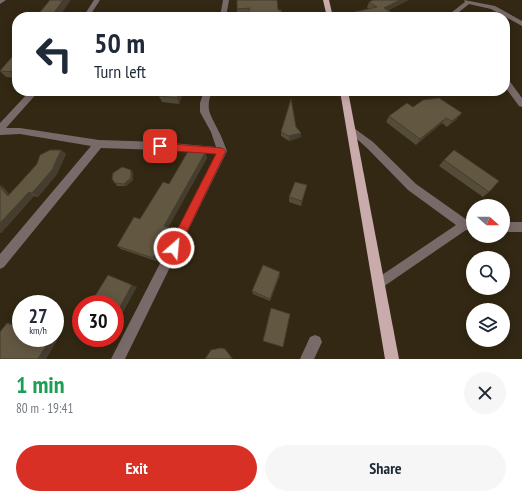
<!DOCTYPE html>
<meta charset="utf-8">
<style>
:root{--surface:#fff;--page:#f6f6f7;--text:#1f2937;--muted:#747a83;--accent:#d93025}
body{margin:0;font-family:"PT Sans Narrow",sans-serif;background:var(--page);color:var(--text);height:100vh;display:flex;flex-direction:column;font-size:15px;white-space:nowrap}
*{box-sizing:border-box;margin:0}
p{font-size:13px;color:var(--muted)}
.icon{flex:none;width:22px;height:22px;fill:none;stroke:currentColor;stroke-width:2;stroke-linecap:round;stroke-linejoin:round}
.map{position:relative;height:359px;overflow:hidden}
.side{display:flex;flex-direction:column;background:var(--surface);flex:1}
.side>*{flex:none}
.guide{position:absolute;left:12px;top:12px;width:498px;height:84px;border-radius:16px;box-shadow:0 2px 10px #0003;background:#fff;color:var(--text);overflow:hidden}
.needle{width:26px;rotate:111deg}
.buttons{position:absolute;left:466px;top:199px;display:grid;gap:8px}
.buttons a{display:grid;place-items:center;width:44px;height:44px;border-radius:50%;background:var(--surface);box-shadow:0 2px 10px #0003;font-size:20px}
.speed{position:absolute;left:12px;top:295px;display:flex;gap:8px;font-size:20px;font-weight:700;text-align:center}
.speed>*{display:grid;place-content:center;width:52px;height:52px;border-radius:50%;background:var(--surface);box-shadow:0 2px 10px #0003;line-height:1}
.speed small{font-size:10px;font-weight:400}
.speed .limit{border:6px solid #d22;background:#fff;color:#111}
.pin{position:absolute;display:grid;place-items:center;width:34px;height:34px;color:#fff;margin:-17px;border-radius:8px;box-shadow:0 2px 6px #0006}
.me{position:absolute;width:44px;margin:-22px;rotate:27deg;stroke-linejoin:round;filter:drop-shadow(0 0 3px #0008)}
.turn{display:flex;align-items:center;gap:14px;height:84px;padding:0 16px;font-size:18px}
.turn .icon{width:52px;height:52px;stroke-width:2.5}
.turn b{display:block;font-size:28px;line-height:34px}
.round{display:grid;place-items:center;flex:none;width:42px;height:42px;border-radius:21px;background:var(--page)}
.head{display:flex;align-items:center;justify-content:space-between;height:68px;padding:0 16px}
h1{font-size:24px;font-weight:800;line-height:30px;color:#1e9e55}
.button{display:flex;gap:8px;margin-top:auto;padding:8px 16px}
.button a{flex:1;height:46px;border-radius:24px;background:var(--accent);color:#fff;font-size:16px;font-weight:800;line-height:46px;text-align:center}
.button a+a{background:var(--page);color:var(--text)}
.map>svg:first-child{display:block}
</style>
<div class="map">
<svg width="522" height="359" viewBox="0 0 522 359">
<rect width="100%" height="100%" fill="#322813"/>
<g fill="none" stroke-linecap="round" stroke-linejoin="round">
<g fill="#796a6a" fill-rule="evenodd">
<polygon points="0,0 6,0 0,4"/>
<polygon points="94,0 100,0 89,17 83,17"/>
<polygon points="223,0 229,0 226,17 220,17"/>
<polygon points="464,0 495,6 522,21 522,26 491,9 469,4 459,12 462,17 456,17 452,12 465,2"/>
<polygon points="505,78 508,79 522,98 522,107 519,106 505,87"/>
<path d="M30 91H39L6 128H20L99 140 160 142 216 147 211 132 200 112V103L204 91H212C205 110 210 113 218 130 222 137 224 144 227 151L125 359H111L216 154 160 150 101 148 4 267 0 269V254L91 146 20 134 0 135V123Z"/>
<polygon points="351,126 373,142 416,184 467,220 473,221 473,231 466,230 380,289 376,287 374,283 376,279 456,225 408,190 367,148 348,131 347,129"/>
<rect x="503" y="222" width="19" height="10"/>
<polygon points="315,335 320,337 322,342 314,359 300,359 310,337"/>
</g>
<g fill="#c9abab" fill-rule="evenodd">
<polygon points="323,0 329,0 333,17 327,17"/>
<polygon points="340,91 348,91 399,359 385,359"/>
</g>
</g>
<g fill="#544b38">
<polygon points="277,0 247,14 237,15 237,9"/>
<polygon points="369,2 388,11 399,17 349,17 350,13 369,9 367,8"/>
<polygon points="17,51 17,78 6,77 0,71"/>
<polygon points="108,91 126,91 125,95 110,94"/>
<polygon points="162,91 184,91 179,104 162,102 159,96"/>
<polygon points="413,107 457,119 447,127 442,123 416,145 386,122 389,116"/>
<polygon points="296,127 301,133 301,137 289,141 281,136 281,132"/>
<polygon points="61,150 66,154 57,174 38,197 34,196 1,233 0,233 0,185 4,188 9,194"/>
<polygon points="205,153 207,158 168,227 171,231 156,261 121,249 117,246 169,184"/>
<polygon points="444,160 489,192 483,197 439,166"/>
<polygon points="131,170 133,173 133,180 126,186 117,186 115,183"/>
<polygon points="307,185 301,206 289,202 289,197"/>
<polygon points="280,275 270,301 253,294 252,291"/>
</g>
<g fill="#453d2e">
<polygon points="63,0 71,0 59,17 51,17"/>
<polygon points="400,0 409,0 382,14 384,8"/>
<polygon points="123,91 126,91 125,95"/>
<polygon points="180,91 184,91 179,104 177,98"/>
<polygon points="462,113 457,119 447,127 452,121"/>
<polygon points="446,118 442,123 416,145 420,139"/>
<polygon points="301,133 301,137 289,141 289,136"/>
<polygon points="61,150 66,154 57,174 38,197 32,193"/>
<polygon points="205,153 207,158 167,230 164,226"/>
<polygon points="131,170 133,173 133,180 126,186 124,184"/>
<polygon points="0,185 4,188 14,200 8,196 0,187"/>
<polygon points="29,192 34,196 1,233 0,233 0,223"/>
<polygon points="168,227 171,231 156,261 153,258"/>
<polygon points="132,285 137,287 116,325 115,324 115,316"/>
<polygon points="7,323 16,324 21,326 21,329"/>
<polygon points="42,338 49,338 57,341 46,359 38,359"/>
<polygon points="222,348 226,350 232,357 233,359 231,359"/>
</g>
<g fill="#625741" stroke="#453d2e">
<polygon points="50,0 63,0 51,17 36,17"/>
<polygon points="237,0 277,0 278,10 281,10 282,17 246,17 250,8 237,9"/>
<polygon points="373,0 400,0 384,8 399,17 353,17 350,13 377,7 369,2"/>
<polygon points="17,51 17,72 0,71"/>
<polygon points="162,91 180,91 177,98 159,96"/>
<polygon points="439,98 462,113 452,121 446,118 420,139 389,116 407,103 413,107 423,100"/>
<polygon points="291,99 296,127 301,133 289,136 281,132"/>
<polygon points="190,148 205,153 164,226 168,227 153,258 117,246 134,217 140,219 163,182 169,184"/>
<polygon points="50,150 61,150 52,170 32,193 29,192 0,223 0,187 8,196 37,164 40,155"/>
<polygon points="454,150 499,181 489,192 444,160"/>
<polygon points="122,167 131,170 131,178 124,184 115,183 112,179 113,173"/>
<polygon points="295,182 307,185 302,201 289,197"/>
<polygon points="263,265 280,272 270,299 252,291"/>
<polygon points="108,275 132,285 115,316 115,304 90,304"/>
<polygon points="271,308 290,314 283,347 263,341"/>
<polygon points="7,323 21,329 21,338 42,338 49,341 38,359 0,359 0,332"/>
<polygon points="221,348 225,349 231,357 231,359 205,359 211,350"/>
</g>
<polygon fill="#d93025" stroke="#8d1f18" points="160,143 222,148 226,151 177,252 174,253 170,252 168,248 170,244 216,154 160,150 156,146"/>
</svg>
<div class="buttons">
<a><svg class="needle" viewBox="-14 -14 28 28"><path d="M0-13l5 13h-10z" fill="#e53935"/><path d="M0 13l5-13h-10z" fill="#747a83"/></svg></a>
<a><svg class="icon" aria-label="search" viewBox="0 0 24 24"><circle cx="10" cy="10" r="6"/><path d="M15 15l6 6"/></svg></a>
<a><svg class="icon" aria-label="layers" viewBox="0 0 24 24"><path d="M12 4l9 5-9 5-9-5zM3 14l9 5 9-5"/></svg></a>
</div>
<div class="speed"><div>27<small>km/h</small></div><div class="limit">30</div></div>
<div class="pin" style="left:160px;top:146px;background:#d93025"><svg class="icon" aria-label="arrive" viewBox="0 0 24 24"><path d="M6 21V4h12l-3 4 3 4H6"/></svg></div>
<svg class="me" style="left:174px;top:248px" viewBox="-20 -20 40 40"><circle r="17" fill="#d93025" stroke="#fff" stroke-width="3"/><path d="M0-11L8 9 0 5-8 9z" fill="#fff"/></svg>
<div class="guide">
<div class="turn"><svg class="icon" aria-label="left" viewBox="0 0 24 24"><path d="M17 20v-9H6M10 6l-5 5 5 5"/></svg><div><b>50 m</b>Turn left</div></div>
</div>
</div>
<section class="side">
<div class="head"><div><h1>1 min</h1><p>80 m · 19:41</p></div><a class="round"><svg class="icon" aria-label="close" viewBox="0 0 24 24"><path d="M6 6l12 12M18 6L6 18"/></svg></a></div>
<div class="button"><a>Exit</a><a>Share</a></div>
</section>
